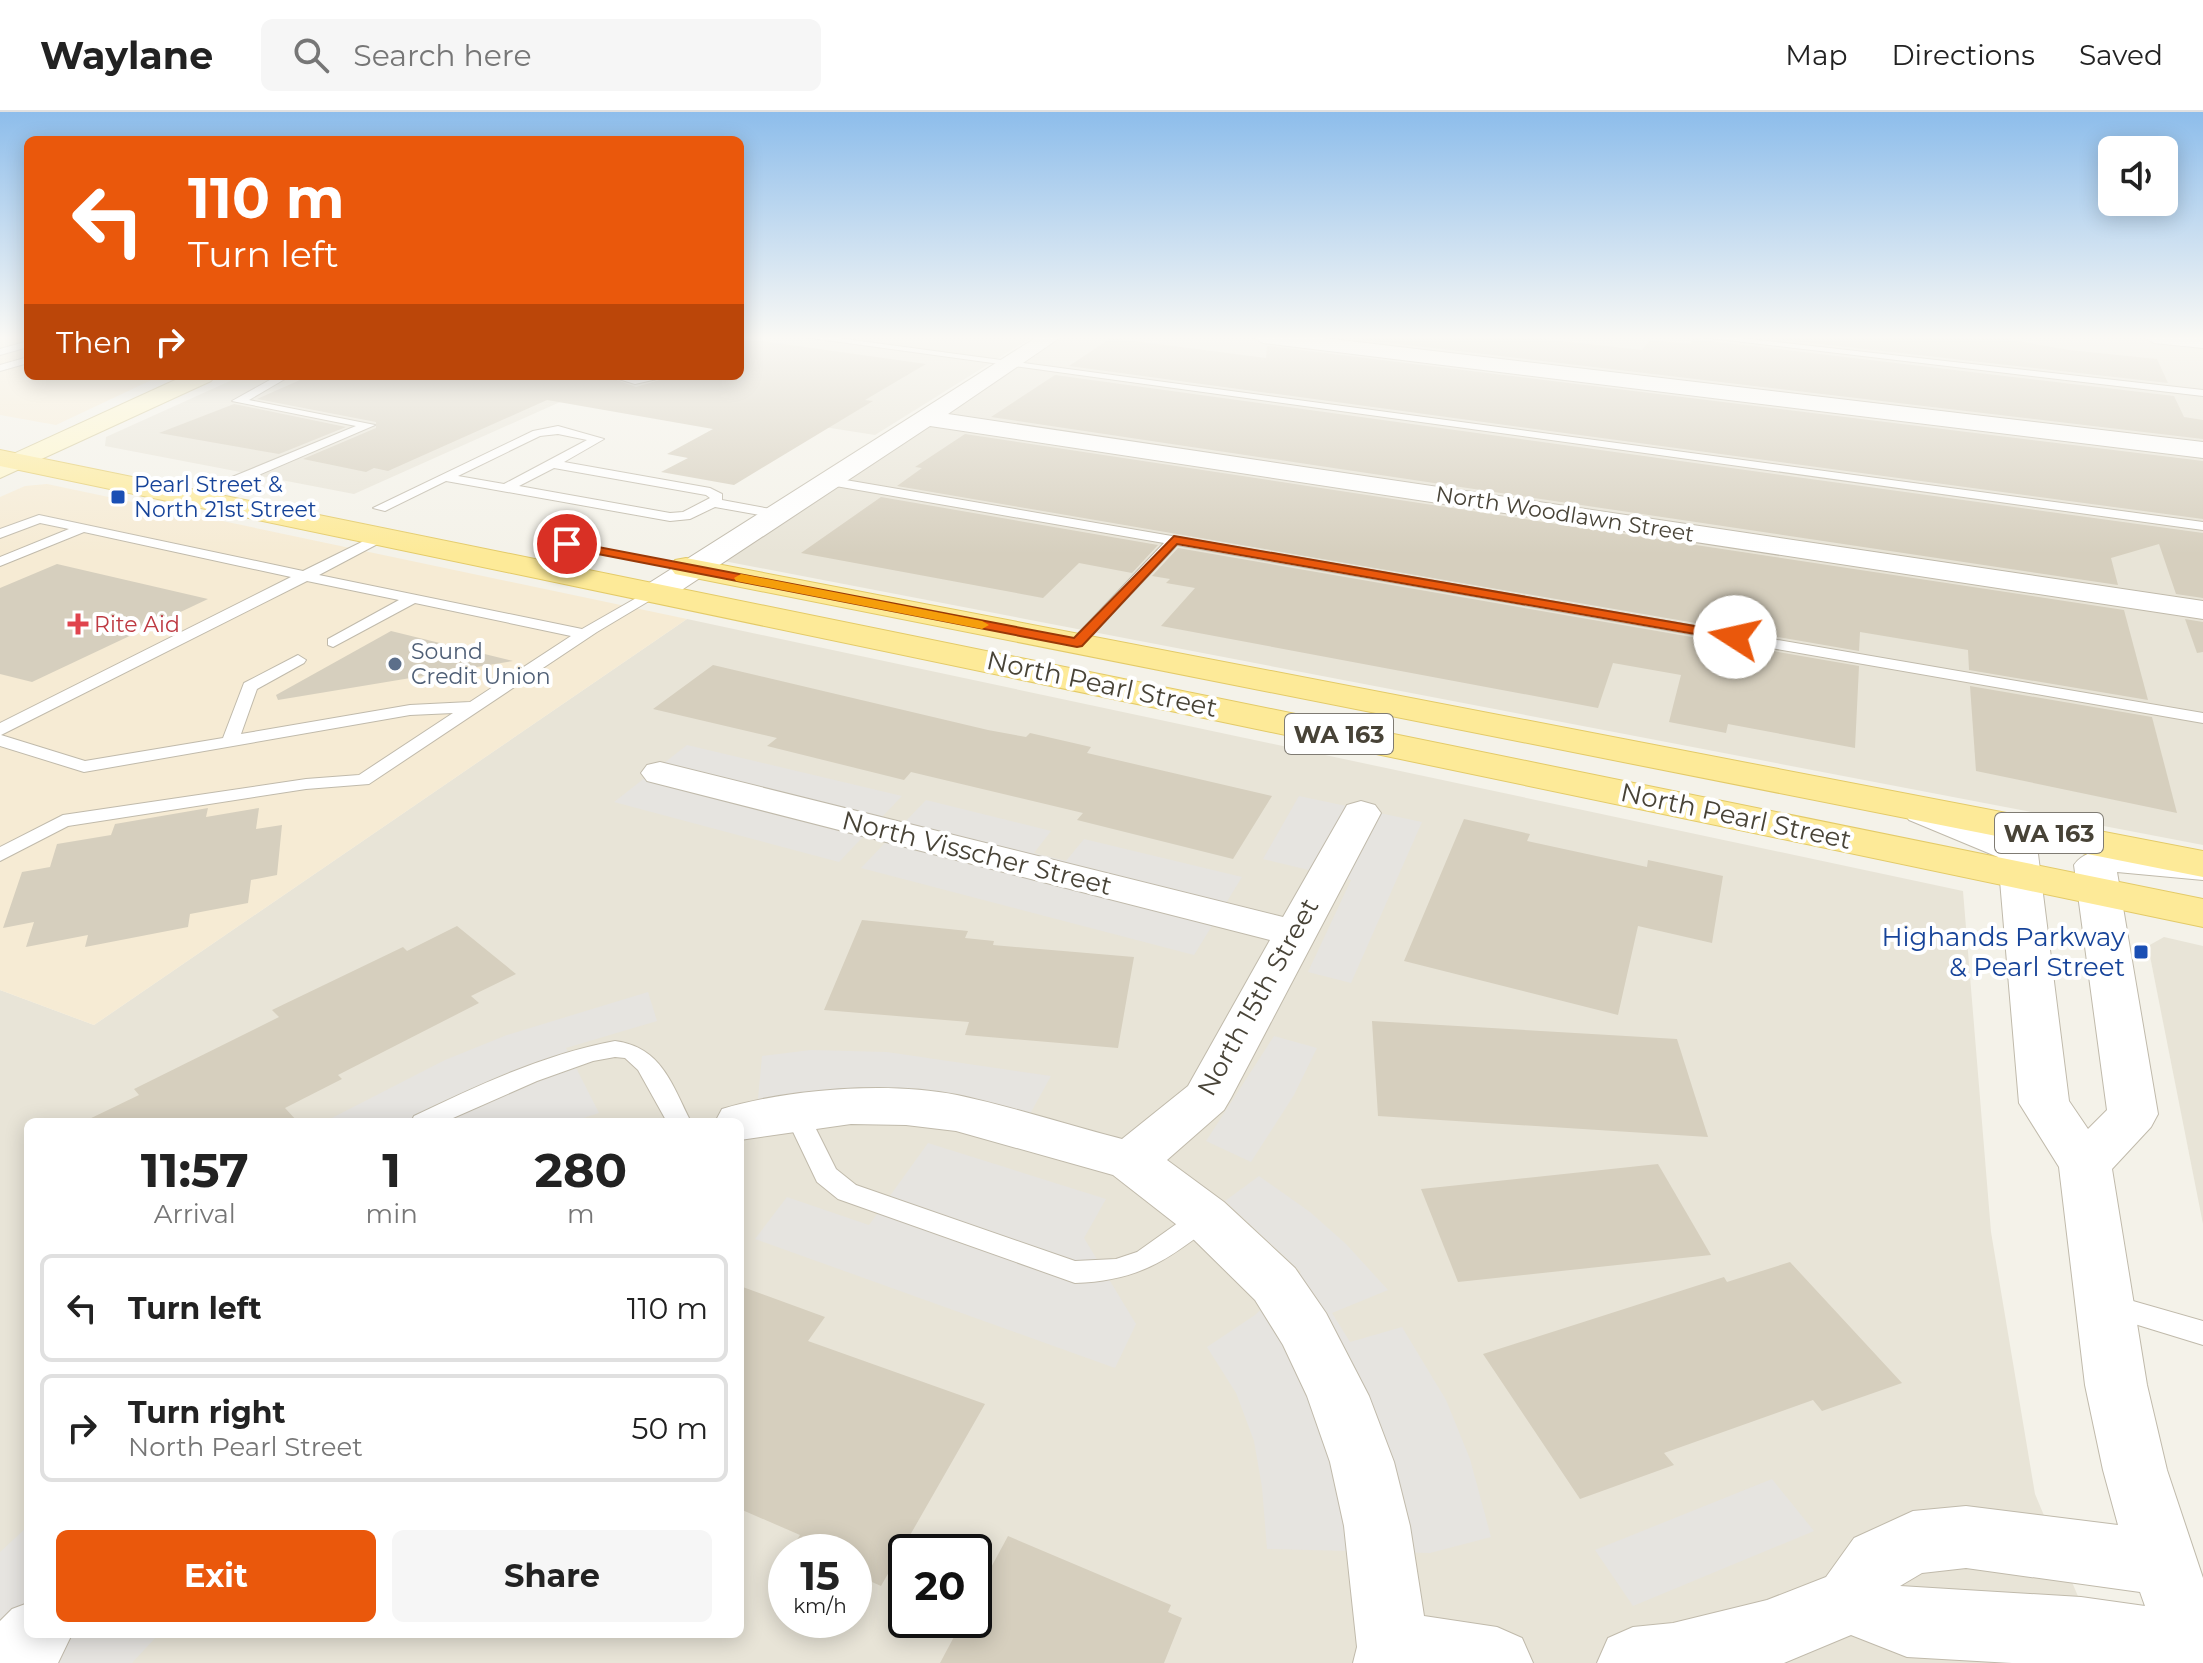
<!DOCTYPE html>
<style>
:root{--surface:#fff;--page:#f6f6f6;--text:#222;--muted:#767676;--line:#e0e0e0;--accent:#ea580c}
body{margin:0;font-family:Montserrat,sans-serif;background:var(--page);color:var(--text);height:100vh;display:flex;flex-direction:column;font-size:30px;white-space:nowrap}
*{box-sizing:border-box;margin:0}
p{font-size:26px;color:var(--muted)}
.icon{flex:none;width:44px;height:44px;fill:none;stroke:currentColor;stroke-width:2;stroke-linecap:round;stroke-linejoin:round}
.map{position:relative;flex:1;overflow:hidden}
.side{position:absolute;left:24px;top:1006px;width:720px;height:520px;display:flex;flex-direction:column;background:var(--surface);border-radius:12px;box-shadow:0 4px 20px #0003}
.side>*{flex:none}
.banner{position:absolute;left:24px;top:24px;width:720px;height:244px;border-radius:12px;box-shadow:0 4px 20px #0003;background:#ea580c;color:#fff;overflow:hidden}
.tools{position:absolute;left:2098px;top:24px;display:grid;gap:16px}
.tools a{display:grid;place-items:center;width:80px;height:80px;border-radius:12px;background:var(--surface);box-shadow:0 4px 20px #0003;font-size:40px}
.speed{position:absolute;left:768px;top:1422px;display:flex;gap:16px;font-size:40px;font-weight:700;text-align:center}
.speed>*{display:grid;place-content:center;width:104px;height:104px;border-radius:50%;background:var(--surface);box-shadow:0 4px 20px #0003;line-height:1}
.speed small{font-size:20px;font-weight:400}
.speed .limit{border:4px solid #111;border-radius:12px;background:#fff;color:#111}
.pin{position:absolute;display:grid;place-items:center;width:68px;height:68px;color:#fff;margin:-34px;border:4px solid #fff;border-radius:50%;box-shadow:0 2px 8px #0007}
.me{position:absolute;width:88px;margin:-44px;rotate:280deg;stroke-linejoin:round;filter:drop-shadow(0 0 6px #0008)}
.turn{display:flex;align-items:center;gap:28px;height:168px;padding:0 32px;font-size:36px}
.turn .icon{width:104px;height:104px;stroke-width:2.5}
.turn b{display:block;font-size:56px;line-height:68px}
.then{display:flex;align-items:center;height:76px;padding:0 32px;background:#0003;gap:16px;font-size:30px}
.eta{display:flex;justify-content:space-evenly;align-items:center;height:136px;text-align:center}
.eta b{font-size:48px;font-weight:700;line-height:56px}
.action{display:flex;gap:16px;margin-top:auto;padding:16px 32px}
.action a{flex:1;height:92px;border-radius:12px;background:var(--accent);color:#fff;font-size:32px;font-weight:700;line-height:92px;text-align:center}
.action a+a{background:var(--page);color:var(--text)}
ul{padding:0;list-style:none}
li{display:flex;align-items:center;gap:24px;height:108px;margin:0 16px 12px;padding:0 16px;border:4px solid var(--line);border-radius:12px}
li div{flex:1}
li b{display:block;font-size:30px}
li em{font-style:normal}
header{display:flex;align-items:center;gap:48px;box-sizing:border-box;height:112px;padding:0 40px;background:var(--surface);border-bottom:2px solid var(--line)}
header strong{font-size:38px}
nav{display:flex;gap:44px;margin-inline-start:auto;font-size:28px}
.search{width:560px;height:72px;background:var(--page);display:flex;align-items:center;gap:20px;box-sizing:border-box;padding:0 28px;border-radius:12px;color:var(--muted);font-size:30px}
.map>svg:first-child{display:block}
</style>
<header>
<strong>Waylane</strong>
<div class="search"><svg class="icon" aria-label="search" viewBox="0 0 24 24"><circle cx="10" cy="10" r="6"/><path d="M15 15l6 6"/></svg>Search here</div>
<nav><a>Map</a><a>Directions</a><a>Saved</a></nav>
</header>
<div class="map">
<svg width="2203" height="1551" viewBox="0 0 2203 1551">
<rect width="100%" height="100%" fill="#f4f2e9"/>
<g fill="#e8e4d7" fill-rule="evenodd">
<polygon points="740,225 1032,225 875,323 587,278 354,382 105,334 106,325 241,264 740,264"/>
<polygon points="1051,225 2203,225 2203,733 708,446"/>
<path d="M687 507 1963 779 1991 1120 2035 1382 2106 1551H0V878L94 913ZM28 1010H740V1522H28ZM786 1440H854V1508H786ZM906 1440H974V1508H906Z"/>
<polygon points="2164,825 2203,834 2203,1112 2148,834"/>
</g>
<g fill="#f6ebd4">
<polygon points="0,225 28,225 28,264 160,264 56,313 0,303"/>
<polygon points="47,372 687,507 94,913 0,878 0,385 25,374"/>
</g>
<g fill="#e6e4e0">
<polygon points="687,633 902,684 839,750 614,690"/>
<polygon points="1299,684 1422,710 1351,871 1308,860 1351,768 1263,747"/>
<polygon points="926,688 1051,719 1034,741 1066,749 1084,727 1242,765 1194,843 861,756"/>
<polygon points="648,880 657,909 566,936 599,1001 571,1010 324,1010 445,948 507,923"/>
<polygon points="1274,924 1317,936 1294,983 1251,1050 1206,1029"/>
<polygon points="811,938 887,940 1051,964 1030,1002 808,981 758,987 762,944"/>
<polygon points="928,1031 1106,1087 1084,1126 1136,1212 1115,1256 755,1127 787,1085 869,1113"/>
<polygon points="1259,1064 1310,1100 1346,1132 1388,1178 1332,1201 1350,1230 1402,1215 1446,1288 1470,1347 1491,1425 1430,1441 1267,1437 1262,1375 1254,1329 1236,1281 1207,1235 1255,1203 1301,1160 1225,1089"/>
<polygon points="1772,1367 1814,1419 1633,1494 1595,1438"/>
<polygon points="28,1414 28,1522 159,1522 132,1551 0,1551 0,1440"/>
</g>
<g fill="#d6cfbe">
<polygon points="1340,225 1525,225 1642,238 1650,228 1691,232 1692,225 1698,225 1701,228 2174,284 2184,305 2203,308 2203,327"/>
<polygon points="1758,225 2007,227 2069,238 2157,247 2168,271"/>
<polygon points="740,226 926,252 865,288 873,289 734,373 661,360 688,346 667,342 713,317 547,288 388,359 374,356 366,360 303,347 376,316 376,310 257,287 309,264 606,264 636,275 673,264 740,264"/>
<polygon points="1111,226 1266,246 1267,234 2203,349 2203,407 1069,254"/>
<polygon points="1055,263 2203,421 2203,486 2176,482 2159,432 2111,446 2118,473 991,305"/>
<polygon points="234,292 346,315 279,342 159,321"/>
<polygon points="965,322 2124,498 2148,588 1969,558 1968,538 1860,520 1859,539 897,374 922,356 915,355"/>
<polygon points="881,385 1158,433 1132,461 1079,451 1043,486 801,441"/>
<polygon points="1178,436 1859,554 1855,636 1728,612 1726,621 1669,610 1681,563 1613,551 1598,596 1161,514 1195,476 1166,471 1170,467 1152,464"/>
<polygon points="57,452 208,487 32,570 0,562 0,476"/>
<polygon points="2185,507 2203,510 2203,540 2197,541"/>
<polygon points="391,519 513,549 278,588 276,583"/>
<polygon points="713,553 988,618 1026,625 1030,621 1091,635 1087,641 1272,684 1233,747 1077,708 1083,701 911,660 904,668 767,634 777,626 653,597"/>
<polygon points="1970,574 2152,605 2177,701 1976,659"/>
<polygon points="208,696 206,705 259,696 256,717 282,713 277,763 251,768 248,791 190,802 188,815 85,835 88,823 26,835 34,810 3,816 22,760 50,755 57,732 111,723 115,712"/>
<polygon points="1464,707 1530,722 1527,729 1647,755 1648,748 1723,764 1712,831 1638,814 1618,903 1404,849"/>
<polygon points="862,808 968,819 965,826 994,829 993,833 1134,845 1118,936 965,923 969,910 824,898"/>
<polygon points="457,814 516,862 471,884 479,891 338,963 342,967 285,996 298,1010 83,1010 139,983 134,977 279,905 272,898 403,835 407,839"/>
<polygon points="1372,909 1677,927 1708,1025 1378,1004"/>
<polygon points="1658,1052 1711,1143 1458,1170 1421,1077"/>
<polygon points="1790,1150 1902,1271 1822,1299 1813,1288 1664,1341 1674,1353 1580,1387 1483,1242 1724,1165 1727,1170"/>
<polygon points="740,1174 825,1205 808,1229 985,1292 881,1474 854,1462 854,1440 789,1440 800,1423 740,1397"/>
<polygon points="1008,1424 1171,1493 1168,1500 1182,1506 1164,1551 940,1551 963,1508 974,1508 974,1487"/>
</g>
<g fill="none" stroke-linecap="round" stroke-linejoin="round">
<g stroke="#c0baab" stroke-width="2">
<g id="lane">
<polygon points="804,225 830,225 2203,410 2203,418"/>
<polygon points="1701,225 1732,225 2203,278 2203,284"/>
<polygon points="28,229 28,235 0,243 0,237"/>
<polygon points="28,245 28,251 0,259 0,253"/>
<polygon points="277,264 290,264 249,288 375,313 240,371 232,371 232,365 356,314 232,289"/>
<polygon points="609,264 670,264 635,272"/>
<path d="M558 314 604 327 564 350 710 376 722 382V388L776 398 783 402 776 406 715 395 690 407 670 409 446 369 385 399 373 396 533 319ZM558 322 587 328 504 372 458 364 540 324ZM554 356 706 383 710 386 683 400 670 401 519 374Z"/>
<polygon points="828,365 2203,601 2203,611 1177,433 1082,534 1077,536 1069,531 1072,528 1164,431 824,372 822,369"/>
<path d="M39 403 303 459 382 420 389 424 387 427 319 463 582 517 652 477H662L664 480 597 520 369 672 306 677 68 714 0 749V735L63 703 306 667 359 663 453 601 410 603 84 660 0 634V611L291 465 84 420 0 454V445L69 417 40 411 0 426V417ZM307 469 399 488 328 527V533L333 535 415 491 571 524 470 590 410 593 241 622 257 577 304 551 306 548 298 543 244 571 223 626 85 649 1 623Z"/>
<path d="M615 929C662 935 672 973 691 1010H667L638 958 625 946 615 945 593 949 537 969 444 1010H411L414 1004C479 973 545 942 615 929Z"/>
<path d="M797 994 806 997 836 1057 856 1073 1075 1149 1116 1147 1137 1140 1196 1098 1205 1095 1214 1098 1218 1105 1214 1112C1167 1149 1137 1169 1075 1171L838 1087 817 1070 785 1003 788 997Z"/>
<polygon points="2112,1183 2203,1209 2203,1233 2102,1202 2098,1194 2102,1186"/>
</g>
</g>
<g stroke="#c0baab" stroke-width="2">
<g id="street">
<polygon points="1037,225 1061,225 948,302 2203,489 2203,507 930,314 668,487 657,489 646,487 642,480 646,473"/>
<polygon points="1253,225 1315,225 2203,330 2203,346 1263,231"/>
<polygon points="2144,225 2203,225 2203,236 2154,231"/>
<path d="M660 650 1283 805 1347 693 1361 689 1375 693 1381 701 1231 986 1224 998 1167 1048 1224 1090 1295 1156 1326 1201 1369 1284 1394 1350 1410 1414 1424 1504 1497 1515 1522 1526 1533 1551H1353L1357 1535 1344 1414 1330 1350 1307 1284 1283 1233 1255 1188 1186 1120 1113 1063 956 1019 906 1013 851 1012 740 1028V1010H715L722 997C789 977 888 969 957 983 1013 995 1068 1013 1122 1027L1188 974 1270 828 647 669 641 661 647 653Z"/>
<path d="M1923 688 2023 724 2038 742 2069 989 2088 1017 2107 998 2074 753C2095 723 2170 740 2203 744V768L2117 760 2158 1002 2151 1015 2112 1057 2147 1273 2167 1358 2203 1466V1551H2012L1907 1545 1851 1523 1784 1551H1597L1608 1526 1633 1515 1673 1511 1767 1488 1826 1465 1854 1426 1913 1399 1966 1394 2118 1413 2103 1358 2085 1273 2059 1055 2019 991 1998 745 1909 708 1903 700 1909 692ZM1966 1456 2140 1480 2145 1494 2081 1485 1900 1474 1922 1461Z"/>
<polygon points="28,1491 28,1522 72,1522 58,1551 0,1551 0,1509 12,1497"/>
</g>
</g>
<g stroke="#d4c999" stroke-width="2">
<polygon id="secondary" points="184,264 215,264 211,269 0,366 0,348"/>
</g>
<g stroke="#e3ca68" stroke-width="2">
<g id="primary">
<polygon points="0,338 2203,787 2203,815 0,354"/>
<polygon points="686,446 2203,739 2203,765 675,462 670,455 675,448"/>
</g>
</g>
<use href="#lane" fill="#fff" fill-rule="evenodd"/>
<use href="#street" fill="#fff" fill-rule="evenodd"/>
<use href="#secondary" fill="#fef6c9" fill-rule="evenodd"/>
<use href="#primary" fill="#fdea98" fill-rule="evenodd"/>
</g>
<linearGradient id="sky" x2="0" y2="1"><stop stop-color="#8dbdeb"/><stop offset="0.51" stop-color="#faf9f5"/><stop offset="1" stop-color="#faf9f5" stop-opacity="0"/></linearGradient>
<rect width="2203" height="442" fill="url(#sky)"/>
<polygon fill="#ea580c" stroke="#983908" stroke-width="2" points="1174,424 1735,521 1742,525 1735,529 1177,432 1082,534 1077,535 567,436 561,432 567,429 1074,526"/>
<polygon fill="#f59e0b" points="741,462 982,509 989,513 982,517 736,469 734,466"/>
<g fill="#1a4fb4" stroke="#fff" stroke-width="3">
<rect x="110" y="377" width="16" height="16" rx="4"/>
<rect x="2133" y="832" width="16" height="16" rx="4"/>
</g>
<path fill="#e0444e" stroke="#fff" stroke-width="3" d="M74 500h8v8h8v8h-8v8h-8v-8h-8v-8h8z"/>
<circle fill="#5c6f8a" stroke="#fff" stroke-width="3" cx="395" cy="552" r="8"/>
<g text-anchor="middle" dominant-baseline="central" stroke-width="8" stroke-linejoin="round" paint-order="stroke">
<g font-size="22" fill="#164399" stroke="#fff" text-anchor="start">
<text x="134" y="372">Pearl Street &amp;<tspan x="134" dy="25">North 21st Street</tspan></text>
</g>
<g font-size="22" fill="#484337" stroke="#fff">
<text transform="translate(1565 402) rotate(9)">North Woodlawn Street</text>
</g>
<g font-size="22" fill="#be3a42" stroke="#fff" text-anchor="start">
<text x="94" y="512">Rite Aid</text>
</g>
<g font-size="22" fill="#4e5e75" stroke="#fff" text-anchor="start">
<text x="411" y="539">Sound<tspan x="411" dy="25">Credit Union</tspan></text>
</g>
<g fill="#fff" stroke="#7f7b73" stroke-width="2">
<rect x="1285" y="602" width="108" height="40" rx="6"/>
<rect x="1995" y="701" width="108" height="40" rx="6"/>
</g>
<g font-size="24" font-weight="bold" fill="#484337">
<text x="1339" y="622">WA 163</text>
<text x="2049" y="721">WA 163</text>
</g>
<g font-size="26" fill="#484337" stroke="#fff">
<text transform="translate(1102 572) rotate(12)">North Pearl Street</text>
<text transform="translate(1736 704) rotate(12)">North Pearl Street</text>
<text transform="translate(977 741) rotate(14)">North Visscher Street</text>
<text transform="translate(1258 885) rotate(-61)">North 15th Street</text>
</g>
<g font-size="26" fill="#164399" stroke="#fff" text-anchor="end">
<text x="2125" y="825">Highands Parkway<tspan x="2125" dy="30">&amp; Pearl Street</tspan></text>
</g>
</g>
</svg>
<div class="tools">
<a><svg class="icon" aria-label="sound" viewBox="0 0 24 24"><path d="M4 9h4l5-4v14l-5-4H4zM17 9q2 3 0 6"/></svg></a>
</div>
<div class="speed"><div>15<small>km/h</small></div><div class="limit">20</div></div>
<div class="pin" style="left:567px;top:432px;background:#d93025"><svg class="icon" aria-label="arrive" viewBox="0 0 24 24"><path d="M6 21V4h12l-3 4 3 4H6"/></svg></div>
<svg class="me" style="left:1735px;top:525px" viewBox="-20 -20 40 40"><circle r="19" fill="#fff"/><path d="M0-13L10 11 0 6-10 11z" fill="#ea580c"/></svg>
<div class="banner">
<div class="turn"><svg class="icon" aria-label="left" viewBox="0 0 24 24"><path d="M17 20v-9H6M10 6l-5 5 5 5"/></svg><div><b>110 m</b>Turn left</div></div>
<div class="then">Then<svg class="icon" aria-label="right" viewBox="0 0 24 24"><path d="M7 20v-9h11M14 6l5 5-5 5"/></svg></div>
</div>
<section class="side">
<div class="eta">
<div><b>11:57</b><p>Arrival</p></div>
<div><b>1</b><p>min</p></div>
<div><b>280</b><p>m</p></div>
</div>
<ul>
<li><svg class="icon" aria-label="left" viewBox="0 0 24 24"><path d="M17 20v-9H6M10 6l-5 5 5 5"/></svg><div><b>Turn left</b></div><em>110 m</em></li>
<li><svg class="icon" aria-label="right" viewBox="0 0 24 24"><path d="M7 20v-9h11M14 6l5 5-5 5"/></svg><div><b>Turn right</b><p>North Pearl Street</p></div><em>50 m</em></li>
</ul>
<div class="action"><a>Exit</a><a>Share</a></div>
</section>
</div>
